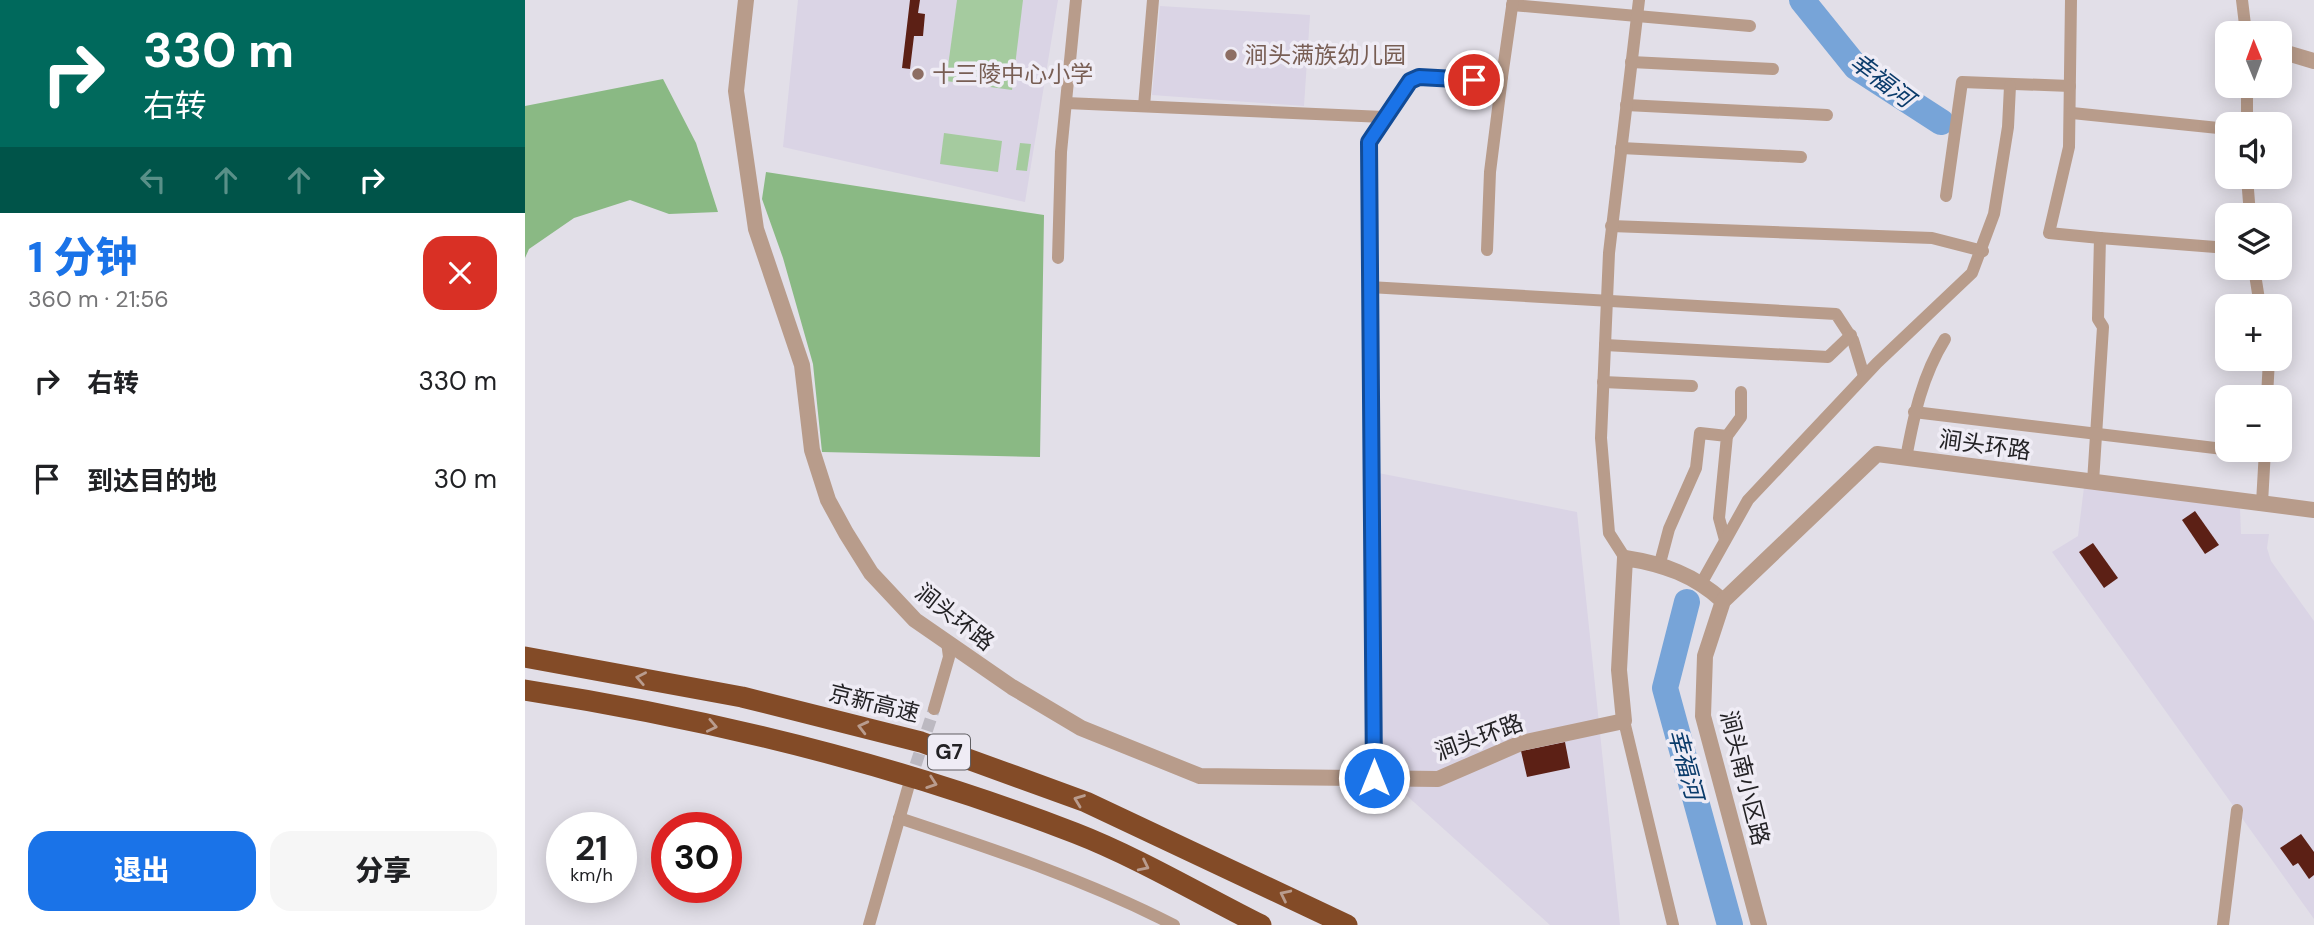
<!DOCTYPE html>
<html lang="zh">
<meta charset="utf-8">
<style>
:root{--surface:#fff;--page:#f6f6f6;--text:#202124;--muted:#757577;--accent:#1a73e8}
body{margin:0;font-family:"DM Sans","Noto Sans SC",sans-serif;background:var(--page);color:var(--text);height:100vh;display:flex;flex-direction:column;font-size:26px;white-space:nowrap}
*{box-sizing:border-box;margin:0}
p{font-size:23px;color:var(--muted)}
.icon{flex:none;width:38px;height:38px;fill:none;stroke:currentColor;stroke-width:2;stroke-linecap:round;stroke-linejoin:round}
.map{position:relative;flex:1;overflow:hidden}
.details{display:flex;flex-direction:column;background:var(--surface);width:525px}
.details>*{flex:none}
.hud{background:#00695c;color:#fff;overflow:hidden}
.needle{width:46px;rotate:359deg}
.buttons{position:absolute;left:1690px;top:21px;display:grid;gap:14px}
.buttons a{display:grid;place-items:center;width:77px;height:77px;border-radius:14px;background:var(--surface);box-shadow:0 4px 18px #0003;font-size:35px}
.speed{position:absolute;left:21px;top:812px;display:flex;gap:14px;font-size:35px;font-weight:700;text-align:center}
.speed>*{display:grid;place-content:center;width:91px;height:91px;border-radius:50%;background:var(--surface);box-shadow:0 4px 18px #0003;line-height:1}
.speed small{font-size:18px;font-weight:400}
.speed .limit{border:10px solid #d22;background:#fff;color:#111}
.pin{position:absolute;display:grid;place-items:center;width:60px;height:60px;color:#fff;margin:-30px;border:4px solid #fff;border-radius:50%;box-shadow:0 2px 7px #0007}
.me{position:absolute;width:77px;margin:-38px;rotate:0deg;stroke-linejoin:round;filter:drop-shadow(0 0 5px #0008)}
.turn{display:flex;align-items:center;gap:24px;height:147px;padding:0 28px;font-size:32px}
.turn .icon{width:91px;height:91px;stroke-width:2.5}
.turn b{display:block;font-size:49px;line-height:60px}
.lanes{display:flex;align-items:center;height:66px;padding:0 28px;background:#0003;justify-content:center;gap:35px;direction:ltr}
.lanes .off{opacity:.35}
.round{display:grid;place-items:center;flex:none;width:74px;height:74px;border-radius:21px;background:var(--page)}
.head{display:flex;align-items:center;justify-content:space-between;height:119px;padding:0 28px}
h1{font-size:42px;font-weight:800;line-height:52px;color:var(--accent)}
.cta{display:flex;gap:14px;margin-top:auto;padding:14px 28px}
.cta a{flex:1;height:80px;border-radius:21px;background:var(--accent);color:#fff;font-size:28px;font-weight:800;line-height:80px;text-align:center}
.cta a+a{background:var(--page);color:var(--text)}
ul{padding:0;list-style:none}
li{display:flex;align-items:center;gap:21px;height:98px;padding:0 28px}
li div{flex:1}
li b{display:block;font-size:26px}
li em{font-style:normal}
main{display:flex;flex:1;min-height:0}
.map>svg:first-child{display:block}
</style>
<main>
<section class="details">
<div class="hud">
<div class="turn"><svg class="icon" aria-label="right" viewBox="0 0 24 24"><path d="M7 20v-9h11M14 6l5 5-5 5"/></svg><div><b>330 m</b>右转</div></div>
<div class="lanes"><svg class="icon off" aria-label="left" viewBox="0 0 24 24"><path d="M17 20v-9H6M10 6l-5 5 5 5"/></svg><svg class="icon off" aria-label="ahead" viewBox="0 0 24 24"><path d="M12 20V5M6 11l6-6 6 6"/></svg><svg class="icon off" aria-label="ahead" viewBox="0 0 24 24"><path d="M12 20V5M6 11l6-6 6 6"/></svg><svg class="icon" aria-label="right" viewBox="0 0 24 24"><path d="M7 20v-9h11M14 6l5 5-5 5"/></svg></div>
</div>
<div class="head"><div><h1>1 分钟</h1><p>360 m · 21:56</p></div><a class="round" style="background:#d93025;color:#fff"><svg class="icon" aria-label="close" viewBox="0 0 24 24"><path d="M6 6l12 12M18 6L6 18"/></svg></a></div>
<ul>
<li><svg class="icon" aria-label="right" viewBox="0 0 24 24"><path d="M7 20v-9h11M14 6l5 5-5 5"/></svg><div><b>右转</b></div><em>330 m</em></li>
<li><svg class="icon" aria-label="arrive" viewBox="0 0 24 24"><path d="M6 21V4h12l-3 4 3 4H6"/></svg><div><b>到达目的地</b></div><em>30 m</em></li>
</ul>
<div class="cta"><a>退出</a><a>分享</a></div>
</section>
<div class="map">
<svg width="1789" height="925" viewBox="0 0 1789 925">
<rect width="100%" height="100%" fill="#e2dfe8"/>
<g fill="#dad4e5">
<polygon points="273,0 533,0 500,202 258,147"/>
<polygon points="635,6 785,15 779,106 627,95"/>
<polygon points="838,470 1052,512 1095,925 1025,925 849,766"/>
<polygon points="1559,487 1715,508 1716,534 1744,534 1742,548 1746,561 1789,621 1789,919 1527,552 1553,536"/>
</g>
<g fill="#a5cb9f">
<polygon points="432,0 498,0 487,90 421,81"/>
<polygon points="419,133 477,141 473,172 415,164"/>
<polygon points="495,143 506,144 502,171 491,170"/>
</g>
<g fill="#8ab984">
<polygon points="138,79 171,143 193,212 144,214 105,200 49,218 4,249 0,258 0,106"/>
<polygon points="241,172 519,215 515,457 297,452 288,364 258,258 237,199"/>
</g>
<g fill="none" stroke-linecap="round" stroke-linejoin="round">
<g stroke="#77a4d8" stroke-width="26">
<polyline points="1277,0 1331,67 1416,122"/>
<polyline points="1162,602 1140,688 1205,925"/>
</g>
</g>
<g fill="#5c2015">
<polygon points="385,0 395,0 393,13 400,14 398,36 389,36 385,69 377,68"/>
<polygon points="1670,511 1694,545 1680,554 1657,520"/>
<polygon points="1568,543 1593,578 1579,588 1554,552"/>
<polygon points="1040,742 1045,768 1002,777 996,751"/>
<polygon points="1776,834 1789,852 1789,875 1784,879 1773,863 1768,866 1755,848"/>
</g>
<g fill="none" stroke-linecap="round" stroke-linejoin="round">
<polyline stroke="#bcb9c1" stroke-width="12" stroke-dasharray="12 6" stroke-linecap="butt" points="385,782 409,709"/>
<g stroke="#b89c8b" stroke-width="12">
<polyline points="1546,0 1544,147 1524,233 1575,238 1573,319 1578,327 1568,482"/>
<polyline points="1717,0 1721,33"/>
<polyline points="987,5 1225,26"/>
<polyline points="1106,62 1248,69"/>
<polyline points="1722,86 1722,124"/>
<polyline points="541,103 859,117"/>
<polyline points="1101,105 1302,115"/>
<polyline points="619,106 628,0"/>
<polyline points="1547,113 1703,129"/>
<polyline points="1096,148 1276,157"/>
<polyline points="1722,177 1725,215"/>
<polyline points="1421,196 1437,82 1545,86"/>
<polyline points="1086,226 1407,238 1458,251"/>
<polyline points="1575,238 1703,248"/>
<polyline points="962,250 965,172 977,77"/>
<polyline points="533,258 536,152 551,0"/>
<polyline points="1729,268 1735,306"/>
<polyline points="844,287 1311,314 1328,340 1339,376"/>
<polyline points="1080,345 1303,357 1326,335"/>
<polyline points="1078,382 1167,386"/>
<polyline points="1742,397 1744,359"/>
<polyline points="1389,412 1740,454"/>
<polyline points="1202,436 1216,417 1216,392"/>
<path d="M1381 458C1389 415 1397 376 1420 339"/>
<polyline points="1737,503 1740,450"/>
<polyline points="1100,558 1084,533 1076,438 1084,253 1114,0"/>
<polyline points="1135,563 1144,529 1171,468 1175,433 1202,436 1194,518 1200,540"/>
<polyline points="1177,582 1223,500 1352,363 1447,273 1469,214 1483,127 1485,86"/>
<polyline points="409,709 424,657 422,642"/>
<polyline points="1099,721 1148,925"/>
<polyline points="849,778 843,142 885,81 894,77 966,82 977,77 988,0"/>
<path d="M374 818C468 849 561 880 649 925"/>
<polyline points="344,925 383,788"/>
<polyline points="1698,925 1712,810"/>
</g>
<g stroke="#b89c8b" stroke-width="16">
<path d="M221 0 211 91 231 229 277 365 287 450 303 500 321 533 346 573 390 620 487 687 556 728 675 776 913 779 996 743 1099 721 1094 670 1100 558C1139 564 1169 575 1198 601"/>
<polyline points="1755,51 1789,61"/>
<polyline points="1234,925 1178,716 1180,656 1198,601 1352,454 1789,510"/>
</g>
<g stroke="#834b27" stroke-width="21">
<polyline points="0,657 217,697 396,742 561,802 822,925"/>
<path d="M0 690C186 719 374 765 550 833 612 857 676 895 736 925"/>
</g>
</g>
<defs><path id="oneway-chevron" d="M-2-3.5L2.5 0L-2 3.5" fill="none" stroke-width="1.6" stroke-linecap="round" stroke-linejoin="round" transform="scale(1.75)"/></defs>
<g stroke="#b99c8e">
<use href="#oneway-chevron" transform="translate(116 678) rotate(-169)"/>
<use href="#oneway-chevron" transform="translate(187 726) rotate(12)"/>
<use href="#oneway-chevron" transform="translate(338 727) rotate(-166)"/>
<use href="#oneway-chevron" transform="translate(407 783) rotate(19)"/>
<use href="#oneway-chevron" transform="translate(554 800) rotate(-159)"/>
<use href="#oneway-chevron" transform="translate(619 866) rotate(26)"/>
<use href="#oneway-chevron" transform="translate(760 895) rotate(-154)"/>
</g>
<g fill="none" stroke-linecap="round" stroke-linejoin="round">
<g stroke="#114b97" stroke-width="18">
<polyline id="route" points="849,778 844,142 885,81 894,77 949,80"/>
</g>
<use href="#route" stroke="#1a73e8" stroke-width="12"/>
</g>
<g fill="#8d6e63" stroke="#efecf5" stroke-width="2.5">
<circle cx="706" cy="55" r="7"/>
<circle cx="393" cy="74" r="7"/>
</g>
<g text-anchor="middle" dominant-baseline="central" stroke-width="7" stroke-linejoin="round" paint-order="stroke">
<rect fill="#efecf5" stroke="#605f63" stroke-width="2" x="403" y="734.5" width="42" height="35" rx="5"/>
<g font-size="21" font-weight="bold" fill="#232225">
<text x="424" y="752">G7</text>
</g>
<g font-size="23" fill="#785e54" stroke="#efecf5" text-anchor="start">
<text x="720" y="55">涧头满族幼儿园</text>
<text x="407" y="74">十三陵中心小学</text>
</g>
<g font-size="23" fill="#232225" stroke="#efecf5">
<text transform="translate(1460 445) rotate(8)">涧头环路</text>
<text transform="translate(430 617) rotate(38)">涧头环路</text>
<text transform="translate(349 703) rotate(14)">京新高速</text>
<text transform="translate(954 737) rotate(-20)">涧头环路</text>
<text transform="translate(1220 778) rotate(76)">涧头南小区路</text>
</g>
<g font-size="24" font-style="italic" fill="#0a3b6b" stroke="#efecf5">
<text transform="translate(1357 80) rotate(37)">幸福河</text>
<text transform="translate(1161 764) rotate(75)">幸福河</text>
</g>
</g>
</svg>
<div class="buttons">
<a><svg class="needle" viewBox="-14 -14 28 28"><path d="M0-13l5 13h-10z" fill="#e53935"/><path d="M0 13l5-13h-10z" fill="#757577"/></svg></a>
<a><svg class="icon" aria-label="sound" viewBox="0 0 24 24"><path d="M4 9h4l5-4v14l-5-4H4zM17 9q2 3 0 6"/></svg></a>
<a><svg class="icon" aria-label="layers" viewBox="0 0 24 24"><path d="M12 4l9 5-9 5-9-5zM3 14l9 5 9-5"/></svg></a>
<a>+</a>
<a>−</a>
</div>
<div class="speed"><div>21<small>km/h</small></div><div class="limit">30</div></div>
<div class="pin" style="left:949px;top:80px;background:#d93025"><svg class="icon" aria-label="arrive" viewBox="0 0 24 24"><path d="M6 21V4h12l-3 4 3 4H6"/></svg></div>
<svg class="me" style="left:849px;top:778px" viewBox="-20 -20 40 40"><circle r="17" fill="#1a73e8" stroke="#fff" stroke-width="3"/><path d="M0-11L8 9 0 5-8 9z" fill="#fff"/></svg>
</div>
</main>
